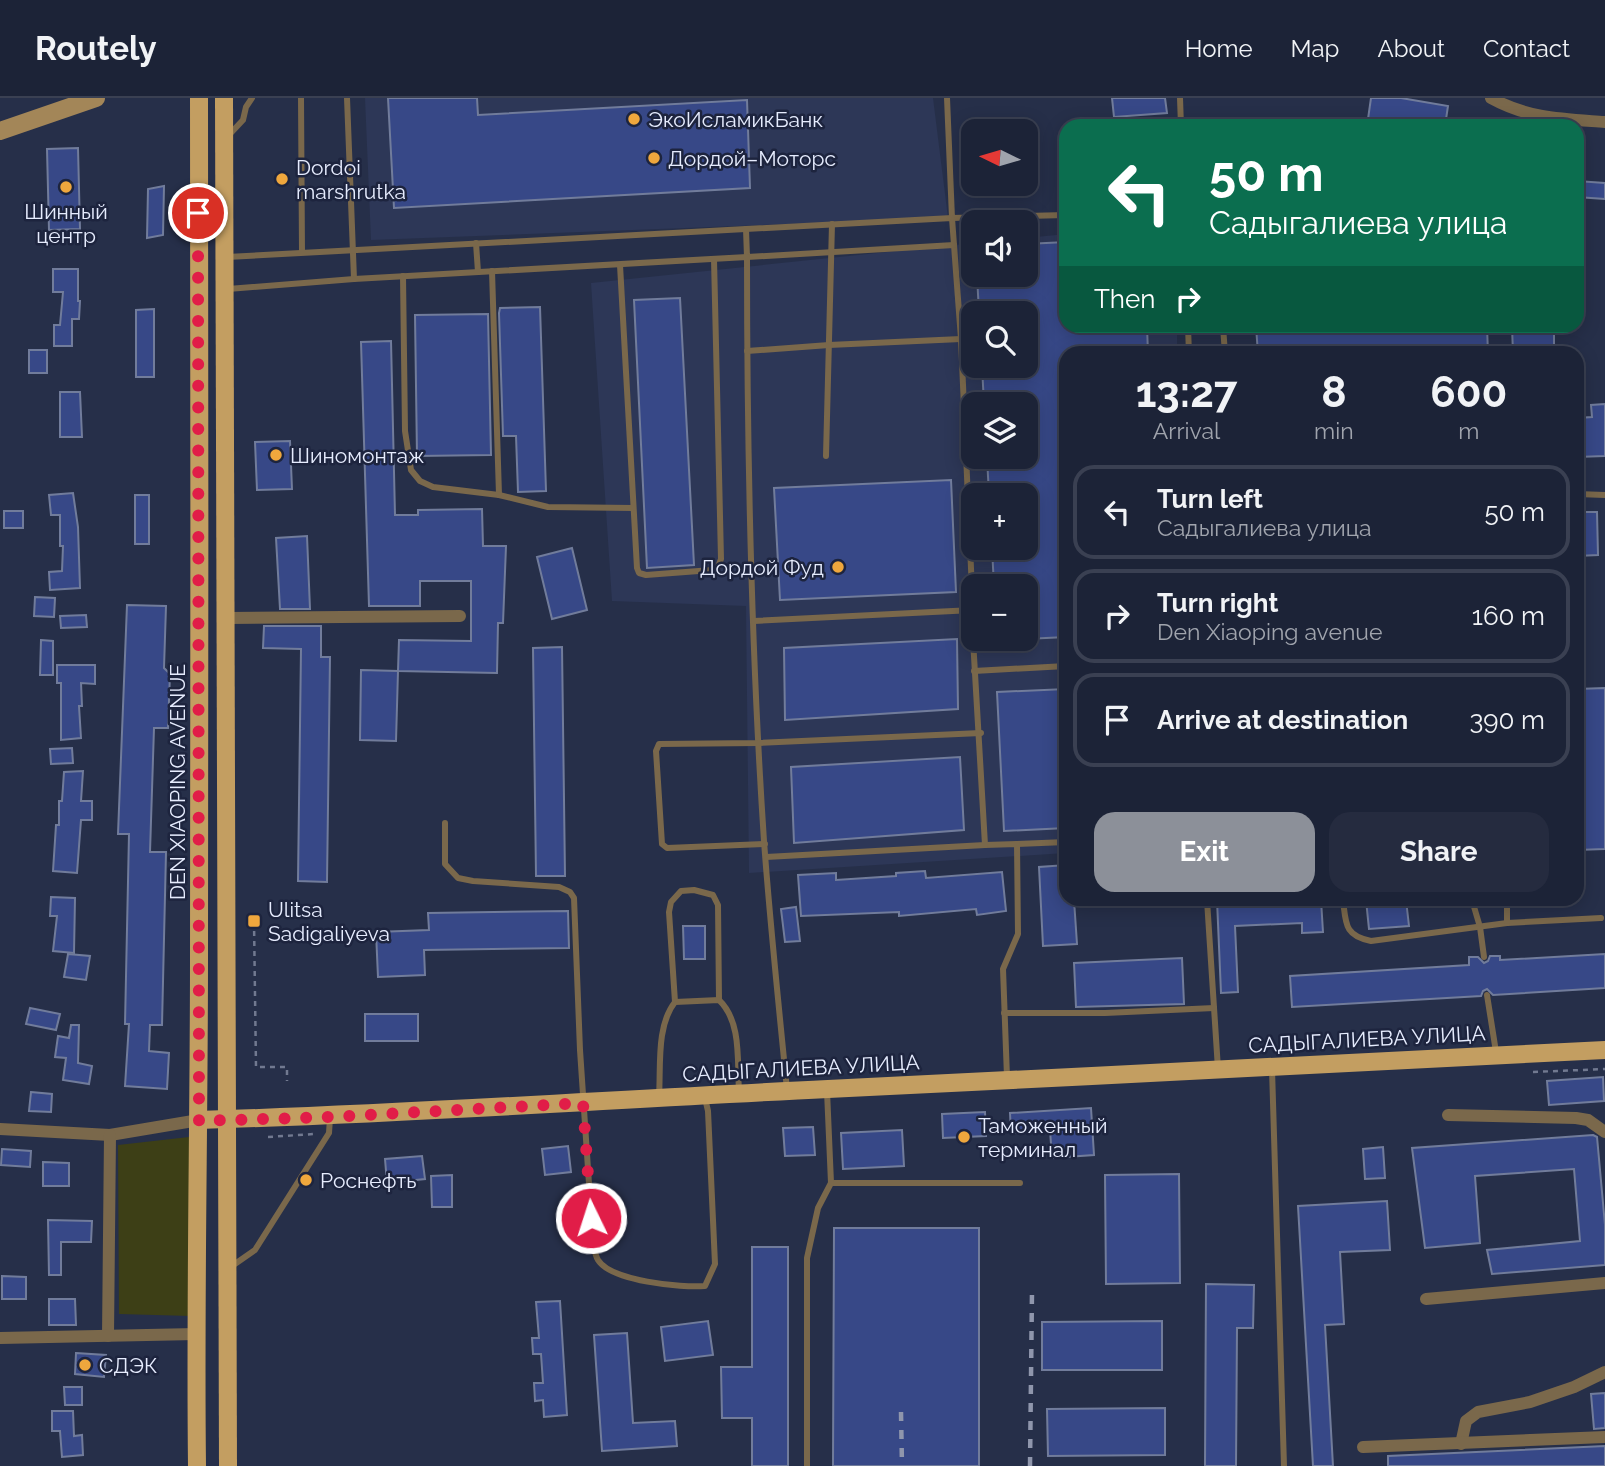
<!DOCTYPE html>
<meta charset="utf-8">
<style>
:root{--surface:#1c2337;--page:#252b3f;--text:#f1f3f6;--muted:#a0a4ad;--line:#3a4052;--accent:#8c9099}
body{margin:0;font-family:Raleway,sans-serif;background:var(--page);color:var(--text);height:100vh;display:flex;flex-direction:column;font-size:26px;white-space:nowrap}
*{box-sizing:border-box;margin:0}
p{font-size:23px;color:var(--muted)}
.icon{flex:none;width:38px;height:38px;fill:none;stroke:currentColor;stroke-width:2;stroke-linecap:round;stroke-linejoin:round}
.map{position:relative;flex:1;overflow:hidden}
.panel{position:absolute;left:1059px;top:248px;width:525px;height:560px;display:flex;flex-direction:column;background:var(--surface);border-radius:21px;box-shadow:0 4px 18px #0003,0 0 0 2px var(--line)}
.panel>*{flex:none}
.banner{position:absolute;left:1059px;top:21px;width:525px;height:214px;border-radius:21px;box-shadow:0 4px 18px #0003,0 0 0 2px var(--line);background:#0b6e4f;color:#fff;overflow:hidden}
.needle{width:46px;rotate:275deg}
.controls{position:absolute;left:961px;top:21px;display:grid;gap:14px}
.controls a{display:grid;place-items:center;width:77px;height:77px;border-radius:14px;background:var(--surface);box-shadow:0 4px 18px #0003,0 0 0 2px var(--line);font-size:35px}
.pin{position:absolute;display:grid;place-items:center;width:60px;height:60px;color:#fff;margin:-30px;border:4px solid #fff;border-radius:50%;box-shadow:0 2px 7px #0007}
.me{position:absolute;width:77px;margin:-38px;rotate:356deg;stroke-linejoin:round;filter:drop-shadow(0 0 5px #0008)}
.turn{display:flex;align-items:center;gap:24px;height:147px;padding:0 35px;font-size:32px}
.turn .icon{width:91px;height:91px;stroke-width:2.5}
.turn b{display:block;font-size:49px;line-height:60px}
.then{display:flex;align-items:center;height:66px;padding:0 35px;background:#0003;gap:14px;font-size:26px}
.eta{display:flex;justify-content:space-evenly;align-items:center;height:119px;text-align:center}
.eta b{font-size:42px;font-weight:700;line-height:49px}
.cta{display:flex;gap:14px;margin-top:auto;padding:14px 35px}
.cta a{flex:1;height:80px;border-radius:21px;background:var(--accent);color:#fff;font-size:28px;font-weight:700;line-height:80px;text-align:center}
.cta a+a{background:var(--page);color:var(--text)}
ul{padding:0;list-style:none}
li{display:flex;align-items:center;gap:21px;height:94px;margin:0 14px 10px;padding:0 21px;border:4px solid var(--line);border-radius:21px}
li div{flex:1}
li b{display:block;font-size:26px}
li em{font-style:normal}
header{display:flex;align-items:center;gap:42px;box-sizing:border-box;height:98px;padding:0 35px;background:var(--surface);border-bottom:2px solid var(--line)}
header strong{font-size:33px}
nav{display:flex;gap:38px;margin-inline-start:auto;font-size:24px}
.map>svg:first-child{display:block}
</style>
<header>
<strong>Routely</strong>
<nav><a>Home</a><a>Map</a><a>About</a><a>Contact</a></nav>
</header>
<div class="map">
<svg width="1605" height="1368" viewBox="0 0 1605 1368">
<rect width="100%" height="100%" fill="#262f49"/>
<g fill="#2d3757" fill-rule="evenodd">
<polygon points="365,0 933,0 948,120 371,142"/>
<path d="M1066 136V228H1177V255L1066 256V755L749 775 746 508 612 503 591 185 973 145V177H1026V140ZM973 215H1026V268H973ZM973 306H1026V359H973ZM973 397H1026V450H973ZM973 488H1026V541H973Z"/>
</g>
<polygon fill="#3d3f16" points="189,1039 191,1218 119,1216 118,1047"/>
<g fill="#374887" stroke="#717c9b" stroke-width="2">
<polygon points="388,0 477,0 478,17 747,2 750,90 394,110"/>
<polygon points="1112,0 1165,0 1167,15 1114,19"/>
<polygon points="1371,0 1401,0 1448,8 1445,28 1405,28 1368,21"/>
<polygon points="78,50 80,131 49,132 47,51"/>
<polygon points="1577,83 1605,85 1605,101 1577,99"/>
<polygon points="164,88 163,137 147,140 148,91"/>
<polygon points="1066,144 1066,228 1147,228 1148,256 1066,256 1066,539 1026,541 1026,488 994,488 992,450 1026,450 1026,397 989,397 987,359 1026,359 1026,306 984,306 982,268 1026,268 1026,215 979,215 977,177 1026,177 1026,146"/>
<polygon points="53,171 78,171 78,203 80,203 79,221 72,221 72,248 54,248 54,227 60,227 63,194 53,194"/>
<polygon points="680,200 694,467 647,470 634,202"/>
<polygon points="540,209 546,393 518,394 516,338 503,338 499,215 500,210"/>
<polygon points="154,211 154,279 136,279 136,212"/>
<polygon points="488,216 491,357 417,358 415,217"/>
<polygon points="1256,228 1487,228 1488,256 1258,256"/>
<polygon points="1512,228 1554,228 1554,256 1513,256"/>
<polygon points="391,243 395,417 418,417 418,412 482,411 483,448 506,448 503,525 498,525 497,575 398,573 399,542 471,543 471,483 420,483 420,508 369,508 361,244"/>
<rect x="29" y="252" width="18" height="23"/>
<polygon points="60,294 80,294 82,339 60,339"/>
<polygon points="1605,306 1605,358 1577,359 1577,320 1592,319 1591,307"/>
<polygon points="290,343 292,391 257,392 255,344"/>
<polygon points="951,382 956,494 780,502 774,390"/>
<polygon points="73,395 78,429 80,490 50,492 49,474 62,473 63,448 60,448 60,417 51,417 49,397"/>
<rect x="135" y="397" width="14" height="49"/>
<rect x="4" y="413" width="19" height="17"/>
<polygon points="1577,414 1597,414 1598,457 1577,458"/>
<polygon points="307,438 310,511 280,511 276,440"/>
<polygon points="572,450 587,512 552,521 537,459"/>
<polygon points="35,499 55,500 54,519 34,518"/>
<polygon points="127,507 166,508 164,570 170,576 168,630 154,630 150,754 166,754 162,927 150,927 149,953 169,955 167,991 125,988 129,926 125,926 129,736 118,736"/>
<polygon points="86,517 87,529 61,530 60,518"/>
<polygon points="264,528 321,528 321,559 330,559 327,784 298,783 301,551 263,550"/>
<polygon points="957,541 958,611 785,622 784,550"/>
<polygon points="41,542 53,543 53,577 40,577"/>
<polygon points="562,549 565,778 536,778 533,550"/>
<polygon points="57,567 95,567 95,586 81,585 82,608 79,608 81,640 61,642 61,585 57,585"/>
<polygon points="361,572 398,573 396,643 360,642"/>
<polygon points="1605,590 1605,751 1577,752 1577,591"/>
<polygon points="1066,591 1066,730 1004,733 997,594"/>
<polygon points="72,650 73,665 51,666 50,651"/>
<polygon points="960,659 964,732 794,745 791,669"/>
<polygon points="83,673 81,703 92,703 92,722 81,722 77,775 53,773 56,727 59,727 59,703 62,703 64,674"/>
<polygon points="1066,767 1066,802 1074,802 1077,846 1043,848 1039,769"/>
<polygon points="925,773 926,780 1002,774 1006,813 977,817 976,811 899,818 899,814 801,818 798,777 836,775 836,782 896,778 896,775"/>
<polygon points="51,799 75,800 74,855 53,853 57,818 50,818"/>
<polygon points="1217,802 1321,802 1323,834 1302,835 1302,825 1235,828 1238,894 1221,895"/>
<polygon points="1366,802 1406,802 1409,828 1369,831"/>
<polygon points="796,809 800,843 785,844 781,811"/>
<polygon points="568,813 569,850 424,852 425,877 378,879 376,834 429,832 428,815"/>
<polygon points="683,828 705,828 705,861 684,861"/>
<polygon points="68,856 90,858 86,882 64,879"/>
<polygon points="1605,856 1605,890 1493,897 1487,891 1483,893 1481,898 1292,909 1290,878 1469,867 1469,859 1478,859 1484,865 1488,863 1490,858 1500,858 1500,862"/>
<polygon points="1182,860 1184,906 1076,909 1074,865"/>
<polygon points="30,910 60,916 56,932 26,926"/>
<rect x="365" y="916" width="53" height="27"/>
<polygon points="71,927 79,927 78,965 92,968 89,986 63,982 66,960 55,959 58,938 69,940"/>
<polygon points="1603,979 1604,1003 1549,1007 1547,983"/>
<polygon points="31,994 52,996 51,1014 29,1013"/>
<polygon points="1091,1010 1094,1057 1052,1060 1050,1032 1011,1035 1010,1015"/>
<polygon points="985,1014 986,1038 943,1040 942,1016"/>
<polygon points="813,1029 815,1057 785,1058 783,1030"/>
<polygon points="902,1032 904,1068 843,1071 841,1035"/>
<polygon points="1593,1037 1597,1039 1605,1127 1605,1167 1492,1176 1487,1152 1580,1143 1574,1071 1475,1078 1480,1145 1425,1150 1412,1050"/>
<polygon points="568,1048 571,1074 545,1077 542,1051"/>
<polygon points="1383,1049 1385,1080 1365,1081 1363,1051"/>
<polygon points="2,1051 31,1053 30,1069 1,1067"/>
<polygon points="422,1058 425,1081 387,1085 385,1061"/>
<polygon points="43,1064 69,1065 69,1088 43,1088"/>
<polygon points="1179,1076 1180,1185 1106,1186 1105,1077"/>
<polygon points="452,1077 452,1109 432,1109 431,1078"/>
<polygon points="1387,1103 1390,1152 1340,1154 1344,1226 1325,1227 1333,1368 1313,1368 1298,1108"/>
<polygon points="48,1122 92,1123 91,1144 61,1144 61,1177 49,1177"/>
<polygon points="834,1130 979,1130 979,1368 833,1368"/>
<polygon points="752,1149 788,1149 788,1368 752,1368 752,1320 722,1320 721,1269 752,1269"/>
<polygon points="2,1178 26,1179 26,1201 2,1201"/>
<polygon points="1206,1186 1254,1187 1253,1230 1237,1230 1236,1368 1205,1368"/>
<polygon points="49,1201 75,1201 76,1227 49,1227"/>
<polygon points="560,1203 567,1317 544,1319 543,1302 535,1303 534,1285 543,1285 541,1256 533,1256 532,1240 539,1240 536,1204"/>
<polygon points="708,1223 713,1257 665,1263 661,1229"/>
<polygon points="1162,1223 1162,1272 1042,1272 1042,1224"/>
<polygon points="627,1235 633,1325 675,1323 677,1348 602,1353 594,1237"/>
<polygon points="76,1255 106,1257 104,1279 75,1276"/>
<polygon points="64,1289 82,1289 82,1307 65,1307"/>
<polygon points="1605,1295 1605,1330 1594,1331 1591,1296"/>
<polygon points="1165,1310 1165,1357 1048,1358 1047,1311"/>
<polygon points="52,1313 73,1313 74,1338 82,1337 83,1357 62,1359 60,1333 52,1333"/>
<polygon points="1605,1348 1605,1368 1388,1368 1388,1358"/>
</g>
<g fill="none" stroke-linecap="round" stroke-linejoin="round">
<g stroke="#717990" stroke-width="2.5" stroke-dasharray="5 5" stroke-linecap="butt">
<polyline points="254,823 256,969 287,969 287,983"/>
<polyline points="1533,974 1605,971"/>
<polyline points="268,1039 314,1036"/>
</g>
<g stroke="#7a684b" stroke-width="6">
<polyline points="301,0 302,154"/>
<polyline points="347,0 354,181"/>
<polyline points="947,0 952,120 1066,117"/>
<polyline points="1180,0 1181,28"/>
<polyline points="228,38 243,22 246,9 252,0"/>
<polyline points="746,131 747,159 954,147 961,241 973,516"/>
<polyline points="476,145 478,174"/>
<polyline points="227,159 952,120 954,147"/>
<polyline points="620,167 637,470 639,475 646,477 712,472 718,469 721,461 714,161"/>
<polyline points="492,173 499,397"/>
<polyline points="403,178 405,333 411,372 420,383 433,389 499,397 548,409 633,410"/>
<path d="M228 191 354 181 747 159C747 354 751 549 764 743 770 826 779 909 787 992"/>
<polyline points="1188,228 1189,256"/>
<polyline points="1223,228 1225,256"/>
<polyline points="747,253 829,247 961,241"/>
<polyline points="826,358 832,126"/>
<polyline points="1577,396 1605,397"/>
<polyline points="754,523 973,512"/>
<polyline points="974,573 1066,568"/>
<path d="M445 725V766L458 780 473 783 559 789 570 794 574 800 580 952 593 1145C594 1150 595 1157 598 1162 611 1183 681 1190 705 1188L715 1166 708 1013 705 1000"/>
<polyline points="765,746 667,750 662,746 656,653 659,646 758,645 981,635"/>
<polyline points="1017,746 1066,744"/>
<polyline points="985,747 1017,746 1018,836 1003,871 1007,979"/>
<polyline points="766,759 985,747 973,541"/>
<polyline points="1207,802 1218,971"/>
<path d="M1343 802C1346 825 1344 838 1371 843L1507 825 1601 820"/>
<polyline points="1472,802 1480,829 1484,859"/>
<polyline points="1507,825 1507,802"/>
<polyline points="1487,897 1496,954"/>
<polyline points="675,904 669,814 671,804 681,793 694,792 713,797 718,807 719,902"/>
<polyline points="1004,915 1105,915 1214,910"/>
<polyline points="1272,971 1284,1368"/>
<path d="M659 998C661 969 656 928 675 904L719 902C742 924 737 963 739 993"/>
<polyline points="831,1085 1020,1085"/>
<polyline points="232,1168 255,1152 329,1035 330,1020"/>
<polyline points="807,1368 807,1160 818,1110 831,1085 827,993"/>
</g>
<g stroke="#7a684b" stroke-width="12">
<path d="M1491 0C1529 21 1563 21 1605 24"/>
<polyline points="227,520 460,518"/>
<polyline points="1448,1017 1576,1020 1588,1022 1605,1034"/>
<polyline points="0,1031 110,1037 199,1022"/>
<polyline points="1426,1201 1605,1185"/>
<polyline points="108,1238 110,1037"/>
<polyline points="0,1240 196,1236"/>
<polyline points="1461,1346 1466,1323 1478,1314 1530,1304 1574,1289 1605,1274"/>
<polyline points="1363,1349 1605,1339"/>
</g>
<polyline stroke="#a38658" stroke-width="18" points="0,33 96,0"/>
<g stroke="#c39e61" stroke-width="18">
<polyline points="224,0 228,1368"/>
<path d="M199 1022C409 1016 618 1001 828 991 1087 978 1346 966 1605 952"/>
<path d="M197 1368C195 1198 199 1029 199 859 200 573 199 286 199 0"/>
</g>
<g stroke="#8f96ac" stroke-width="4.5" stroke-dasharray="9 9" stroke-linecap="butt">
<polyline points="901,1314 902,1368"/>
<polyline points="1030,1368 1032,1193"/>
</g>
</g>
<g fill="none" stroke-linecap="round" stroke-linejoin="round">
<polyline stroke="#e11d48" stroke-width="12" stroke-dasharray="0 21.6" points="198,115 199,1023 330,1019 583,1005 591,1120"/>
</g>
<g fill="#efa73d" stroke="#1d243e" stroke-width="2.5">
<circle cx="634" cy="21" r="7"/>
<circle cx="654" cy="60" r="7"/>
<circle cx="282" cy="81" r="7"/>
<circle cx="66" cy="89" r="7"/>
<circle cx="276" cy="357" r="7"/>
<circle cx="838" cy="469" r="7"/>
<rect x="247" y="816" width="14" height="14" rx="3.5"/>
<circle cx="964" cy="1039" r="7"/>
<circle cx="306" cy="1082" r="7"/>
<circle cx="85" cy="1267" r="7"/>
</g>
<g text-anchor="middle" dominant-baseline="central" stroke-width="5" stroke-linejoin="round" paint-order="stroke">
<g font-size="21" fill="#e6ecfe" stroke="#1d243e" text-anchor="start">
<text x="648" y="21">ЭкоИсламикБанк</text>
<text x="668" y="60">Дордой–Моторс</text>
<text x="296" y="69">Dordoi<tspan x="296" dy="24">marshrutka</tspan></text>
<text x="66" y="113" text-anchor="middle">Шинный<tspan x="66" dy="24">центр</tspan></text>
<text x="290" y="357">Шиномонтаж</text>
<text x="824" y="469" text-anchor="end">Дордой Фуд</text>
<text x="268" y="811">Ulitsa<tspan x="268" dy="24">Sadigaliyeva</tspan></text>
<text x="978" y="1027">Таможенный<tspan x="978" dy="24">терминал</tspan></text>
<text x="320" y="1082">Роснефть</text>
<text x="99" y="1267">СДЭК</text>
</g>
<g font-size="21" fill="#e6ecfe" stroke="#1d243e">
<text transform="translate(177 684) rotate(-90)">DEN XIAOPING AVENUE</text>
<text transform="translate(1367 941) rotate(-3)">САДЫГАЛИЕВА УЛИЦА</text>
<text transform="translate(801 970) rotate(-3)">САДЫГАЛИЕВА УЛИЦА</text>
</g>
</g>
</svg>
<div class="controls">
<a><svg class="needle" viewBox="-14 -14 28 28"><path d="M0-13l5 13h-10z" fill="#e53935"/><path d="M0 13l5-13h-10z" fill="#a0a4ad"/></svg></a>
<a><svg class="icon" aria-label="sound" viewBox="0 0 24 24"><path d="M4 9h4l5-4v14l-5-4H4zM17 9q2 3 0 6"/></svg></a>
<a><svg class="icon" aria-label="search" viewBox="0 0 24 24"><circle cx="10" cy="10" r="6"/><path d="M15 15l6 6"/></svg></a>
<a><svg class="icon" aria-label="layers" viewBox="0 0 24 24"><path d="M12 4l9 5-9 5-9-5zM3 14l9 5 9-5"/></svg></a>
<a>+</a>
<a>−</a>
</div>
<div class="pin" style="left:198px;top:115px;background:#d93025"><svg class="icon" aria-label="arrive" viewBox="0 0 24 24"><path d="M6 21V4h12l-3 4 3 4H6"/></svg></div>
<svg class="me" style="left:591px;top:1120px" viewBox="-20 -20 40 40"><circle r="17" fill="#e11d48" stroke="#fff" stroke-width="3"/><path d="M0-11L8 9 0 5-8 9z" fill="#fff"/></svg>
<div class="banner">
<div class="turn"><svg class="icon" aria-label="left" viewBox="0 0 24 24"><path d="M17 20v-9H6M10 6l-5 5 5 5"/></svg><div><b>50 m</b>Садыгалиева улица</div></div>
<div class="then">Then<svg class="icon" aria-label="right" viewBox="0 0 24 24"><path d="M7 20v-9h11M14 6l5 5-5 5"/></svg></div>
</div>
<section class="panel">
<div class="eta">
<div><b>13:27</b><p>Arrival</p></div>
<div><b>8</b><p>min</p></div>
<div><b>600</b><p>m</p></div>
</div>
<ul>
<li><svg class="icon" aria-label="left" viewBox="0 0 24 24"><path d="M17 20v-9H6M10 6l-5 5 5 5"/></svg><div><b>Turn left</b><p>Садыгалиева улица</p></div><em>50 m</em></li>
<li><svg class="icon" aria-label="right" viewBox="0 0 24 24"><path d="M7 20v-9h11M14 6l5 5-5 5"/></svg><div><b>Turn right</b><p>Den Xiaoping avenue</p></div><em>160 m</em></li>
<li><svg class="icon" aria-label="arrive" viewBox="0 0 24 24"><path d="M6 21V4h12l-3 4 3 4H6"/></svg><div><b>Arrive at destination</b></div><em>390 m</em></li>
</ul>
<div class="cta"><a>Exit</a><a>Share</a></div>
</section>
</div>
